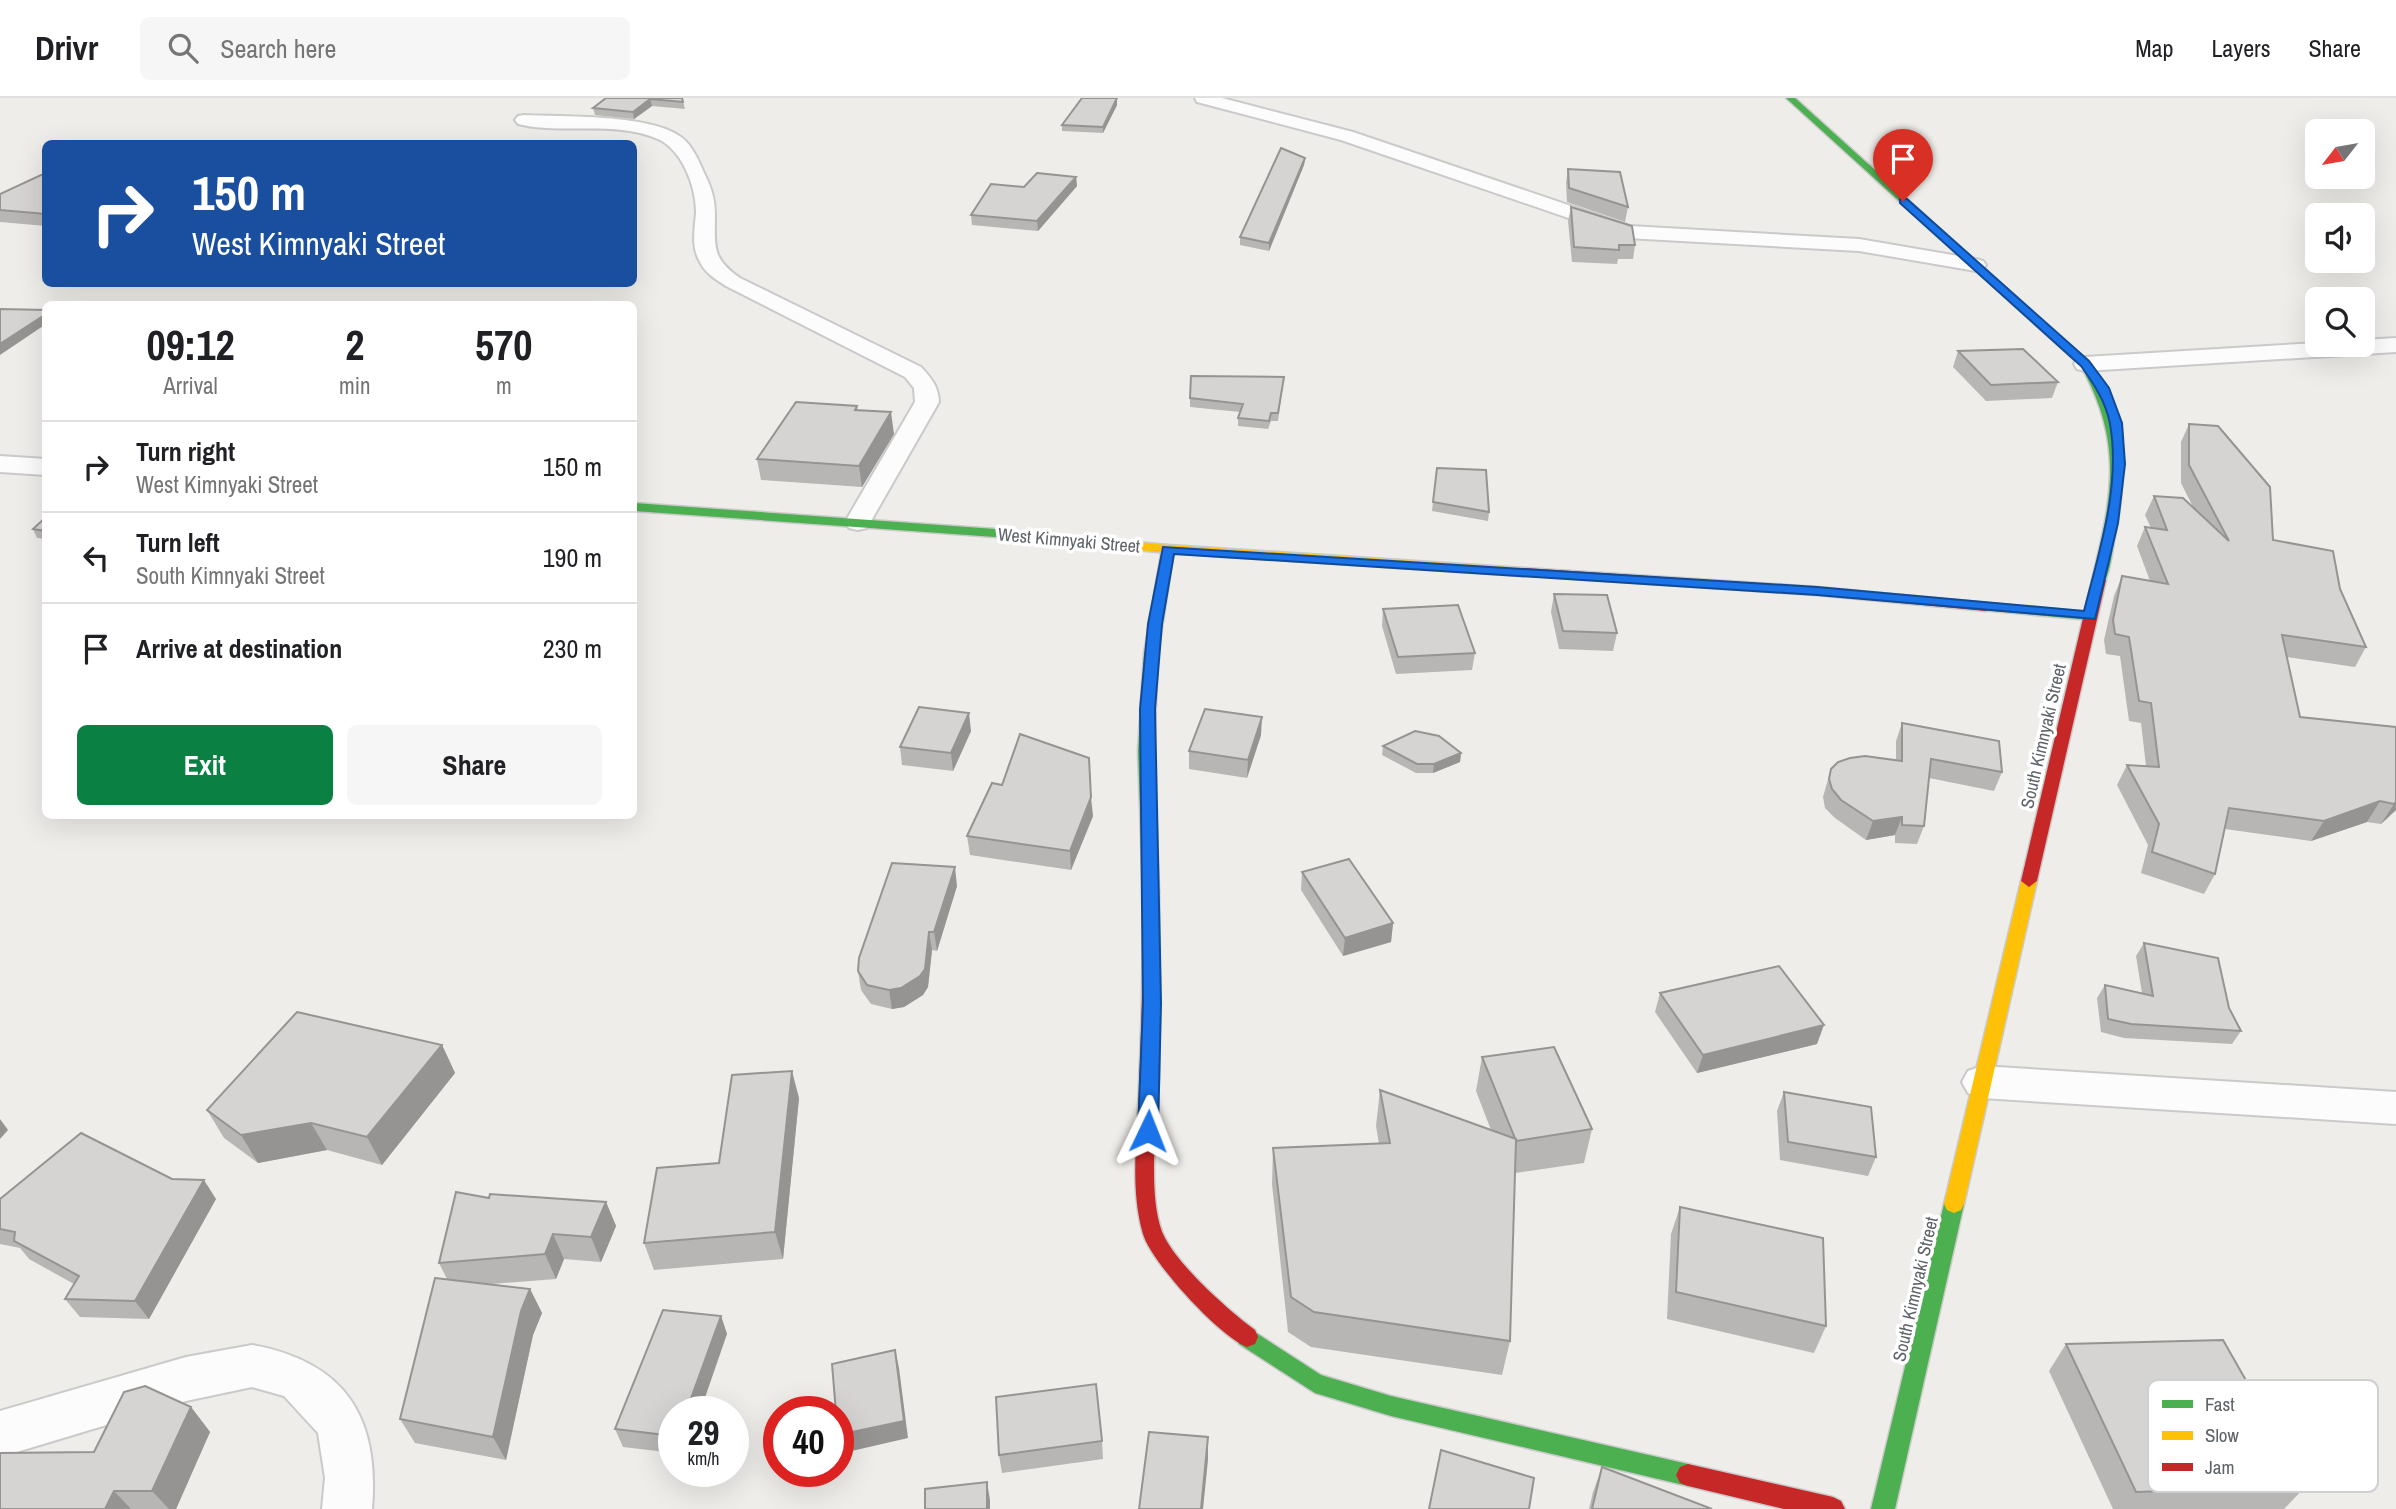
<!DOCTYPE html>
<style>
:root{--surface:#fff;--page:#f6f6f6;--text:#202124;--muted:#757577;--line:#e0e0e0;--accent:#0b8043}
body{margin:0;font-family:"Archivo Narrow",sans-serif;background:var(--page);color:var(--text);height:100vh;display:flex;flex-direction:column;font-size:26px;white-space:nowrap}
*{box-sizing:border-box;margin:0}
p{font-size:23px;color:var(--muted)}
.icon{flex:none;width:38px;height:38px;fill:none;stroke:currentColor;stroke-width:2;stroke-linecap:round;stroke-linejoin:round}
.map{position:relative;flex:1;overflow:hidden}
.details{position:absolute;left:42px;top:203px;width:595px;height:518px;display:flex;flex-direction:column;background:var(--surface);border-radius:10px;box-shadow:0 7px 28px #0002}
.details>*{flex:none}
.banner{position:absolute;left:42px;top:42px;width:595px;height:147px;border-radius:10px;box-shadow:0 7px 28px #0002;background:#1a4fa0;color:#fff;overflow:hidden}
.needle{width:46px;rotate:239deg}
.fabs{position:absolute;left:2305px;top:21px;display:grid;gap:14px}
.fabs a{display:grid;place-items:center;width:70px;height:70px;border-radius:10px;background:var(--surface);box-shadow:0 7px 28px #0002;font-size:35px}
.speed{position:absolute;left:658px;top:1298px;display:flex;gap:14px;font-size:35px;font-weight:700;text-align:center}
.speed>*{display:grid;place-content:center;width:91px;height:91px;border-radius:50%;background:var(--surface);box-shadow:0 7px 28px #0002;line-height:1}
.speed small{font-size:18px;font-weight:400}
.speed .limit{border:10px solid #d22;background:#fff;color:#111}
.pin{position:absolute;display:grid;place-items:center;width:60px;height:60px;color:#fff;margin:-72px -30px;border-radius:50% 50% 50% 0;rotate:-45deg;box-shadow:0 0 7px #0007}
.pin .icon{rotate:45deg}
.me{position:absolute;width:77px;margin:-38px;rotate:2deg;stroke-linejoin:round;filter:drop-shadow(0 0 5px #0008)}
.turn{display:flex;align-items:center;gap:24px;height:147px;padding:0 35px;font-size:32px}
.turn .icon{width:91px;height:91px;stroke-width:2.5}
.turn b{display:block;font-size:49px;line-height:60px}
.eta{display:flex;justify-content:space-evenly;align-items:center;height:119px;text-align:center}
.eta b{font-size:42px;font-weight:700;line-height:49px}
.primary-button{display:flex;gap:14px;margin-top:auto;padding:14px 35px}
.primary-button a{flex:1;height:80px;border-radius:10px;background:var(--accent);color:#fff;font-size:28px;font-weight:700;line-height:80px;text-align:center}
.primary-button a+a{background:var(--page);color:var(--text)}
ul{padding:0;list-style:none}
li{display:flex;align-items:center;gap:21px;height:91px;padding:0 35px;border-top:2px solid var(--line)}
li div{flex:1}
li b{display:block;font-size:26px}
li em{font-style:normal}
header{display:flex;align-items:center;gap:42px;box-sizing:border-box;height:98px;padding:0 35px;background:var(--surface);border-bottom:2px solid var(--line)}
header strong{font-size:33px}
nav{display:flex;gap:38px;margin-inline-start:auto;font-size:24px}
.search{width:490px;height:63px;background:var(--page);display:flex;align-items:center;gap:18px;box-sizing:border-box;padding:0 24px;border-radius:10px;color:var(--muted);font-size:26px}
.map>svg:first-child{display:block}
</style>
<header>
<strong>Drivr</strong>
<div class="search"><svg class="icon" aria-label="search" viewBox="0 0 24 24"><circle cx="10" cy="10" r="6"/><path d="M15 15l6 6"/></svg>Search here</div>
<nav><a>Map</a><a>Layers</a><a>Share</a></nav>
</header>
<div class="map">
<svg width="2396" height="1411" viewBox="0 0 2396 1411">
<rect width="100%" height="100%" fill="#eeede9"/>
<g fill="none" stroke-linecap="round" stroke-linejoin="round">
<g stroke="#c9cac9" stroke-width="4">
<g id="street">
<polygon points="1195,0 1222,0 1353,34 1630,128 1859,141 1976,161 1983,163 1986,167 1983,171 1976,173 1859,153 1627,140 1341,42 1197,4"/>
<path d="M524 17C564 19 650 16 681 39 692 47 699 63 704 75 711 88 715 101 715 116 715 148 711 160 740 180L921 269C932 281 938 288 939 304L867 430 858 432 849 430 845 424 915 304 914 290 905 279 726 188C715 181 704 174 699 162 691 148 695 130 696 114 696 88 682 52 658 41 614 22 563 37 518 26L515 22 518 18Z"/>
<polygon points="2396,240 2396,254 2085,273 2077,271 2074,266 2077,261 2085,259 2317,245 2362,247 2362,242"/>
<polygon points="0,358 46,361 46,377 0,374"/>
<polygon points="1982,968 2396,994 2396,1026 1982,1000 1968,995 1962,984 1968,973"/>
<path d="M252 1247C345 1264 380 1319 372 1411H322L325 1380 318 1335 284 1298 252 1289 186 1303 0 1359V1313L186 1259Z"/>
</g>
</g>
<g stroke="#cacaca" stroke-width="3">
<g id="fast">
<path d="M1786 0H1795L2090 266C2125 327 2129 369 2115 438 2112 453 2111 471 2104 485H2094L2092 482C2112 398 2124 347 2081 268Z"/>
<polygon points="634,405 1009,432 1015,436 1009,440 634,413"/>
<polygon points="1168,447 1174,451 1158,556 1154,653 1159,794 1157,798 1145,798 1143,794 1138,653 1144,556 1162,451"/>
<polygon points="1986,505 2090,514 2097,518 2090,522 1981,512 1979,509"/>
<polygon points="1954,1097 1961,1100 1964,1106 1895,1411 1871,1411 1944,1106 1947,1100"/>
<polygon points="1247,1229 1321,1277 1391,1298 1688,1366 1696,1369 1700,1377 1696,1385 1688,1388 1391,1318 1315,1295 1239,1246 1236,1239 1239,1232"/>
</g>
</g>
<g stroke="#cacaca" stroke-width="3">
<g id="slow">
<polygon points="1009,432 1168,447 1523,470 1530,474 1523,478 1168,455 1004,439 1003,436"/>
<polygon points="2029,777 2037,783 1964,1106 1961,1112 1954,1115 1947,1112 1944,1106 2021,783"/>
</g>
</g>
<g stroke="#cacaca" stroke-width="3">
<g id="jam">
<polygon points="1523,470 1817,489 1986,505 1993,509 1986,513 1817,497 1518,477 1516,474"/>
<polygon points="2099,478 2106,482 2037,783 2029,789 2021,783 2092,482"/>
<path d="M1151 788 1157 790 1159 794C1160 856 1160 919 1159 981 1157 1023 1146 1104 1165 1140 1181 1170 1228 1212 1255 1232L1258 1239 1255 1246 1247 1249C1220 1239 1151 1164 1143 1136 1129 1088 1138 1036 1139 987 1142 923 1143 858 1143 794L1145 790Z"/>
<polygon points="1688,1366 1833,1399 1841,1403 1845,1411 1784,1411 1688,1388 1680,1385 1676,1377 1680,1369"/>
</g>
</g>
<use href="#street" fill="#fcfcfc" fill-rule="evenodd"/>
<use href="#fast" fill="#4caf50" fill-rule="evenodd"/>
<use href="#slow" fill="#ffc107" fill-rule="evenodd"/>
<use href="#jam" fill="#c62828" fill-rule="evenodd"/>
</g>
<g fill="#b7b6b5">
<polygon points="606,0 682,0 685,11 652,8 634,21 595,17 593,10"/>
<polygon points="1117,0 1117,7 1103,35 1062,33 1062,27"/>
<polygon points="1305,60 1304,67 1269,153 1240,147 1240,139"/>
<polygon points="1568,71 1628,109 1625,124 1567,104 1566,85"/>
<polygon points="46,77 46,128 0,124 0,96"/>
<polygon points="1076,79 1077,88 1038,133 972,127 971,117 1024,89"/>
<polygon points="1571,109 1635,147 1633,161 1618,161 1617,166 1572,164 1568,123"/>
<polygon points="1958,253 2058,284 2052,300 1986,303 1953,269"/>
<polygon points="1284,279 1278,323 1271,323 1268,331 1238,328 1238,320 1240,314 1190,309 1190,300"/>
<polygon points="857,308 858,312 894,336 862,389 761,382 757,361"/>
<polygon points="2189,326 2273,442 2340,491 2366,549 2355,569 2287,559 2300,619 2396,629 2396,712 2381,726 2367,724 2311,743 2225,731 2215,776 2204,796 2141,775 2148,747 2117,687 2127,667 2146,668 2141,625 2129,623 2120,558 2106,556 2104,542 2114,498 2122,478 2150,483 2137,448 2145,429 2151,430 2145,417 2154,398 2193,409 2181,385 2181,344"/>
<polygon points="1437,370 1489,414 1488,423 1432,413"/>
<polygon points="46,419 46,441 37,440 33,431"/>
<polygon points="1554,496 1617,535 1613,553 1559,551 1551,514"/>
<polygon points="1383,511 1475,555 1472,572 1396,576 1382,528"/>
<polygon points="1902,625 2002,674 1994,693 1929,680 1924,728 1917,746 1895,745 1895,737 1866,742 1835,720 1825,710 1823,699 1831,671 1896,662 1896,643"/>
<polygon points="971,633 953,673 902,667 900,649"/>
<polygon points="1261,637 1247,680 1189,671 1189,653"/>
<polygon points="1383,648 1461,655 1460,664 1433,675 1416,675 1382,657"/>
<polygon points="1093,718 1071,772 970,757 967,738"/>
<polygon points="1302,774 1393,825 1391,844 1343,858 1301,792"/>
<polygon points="957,788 937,853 932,852 928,889 923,897 904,909 892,911 871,906 861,892 858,873"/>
<polygon points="2144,845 2229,910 2241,933 2232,946 2124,940 2101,934 2097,900 2105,887 2142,895 2136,858"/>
<polygon points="1660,895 1817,946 1697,975 1655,914"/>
<polygon points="442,947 455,975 382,1067 327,1052 258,1065 224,1040 207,1012"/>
<polygon points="1482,959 1592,1031 1584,1065 1515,1075 1510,1243 1502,1277 1311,1249 1288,1234 1272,1086 1273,1050 1379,1046 1376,1028 1380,992 1491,1032 1476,993"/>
<polygon points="1784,994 1876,1059 1868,1078 1780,1062 1777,1013"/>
<polygon points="799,1000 783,1161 654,1172 644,1145 719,1065"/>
<polygon points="172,1081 216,1101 149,1221 80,1219 65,1201 74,1186 29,1161 20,1150 0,1146 0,1101"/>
<polygon points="606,1104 616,1128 601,1164 564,1161 556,1181 491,1186 530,1191 542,1215 533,1237 506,1362 415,1345 400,1321 447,1181 439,1165"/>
<polygon points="1680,1109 1826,1228 1814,1255 1667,1221 1671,1136"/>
<polygon points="721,1218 727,1236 674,1314 674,1355 623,1349 615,1331"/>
<polygon points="2066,1246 2306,1388 2284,1411 2113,1411 2049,1273"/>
<polygon points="191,1309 210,1334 176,1411 0,1411 94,1354"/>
<polygon points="1102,1343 1103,1361 1002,1375 999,1357"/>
<polygon points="1602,1369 1712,1411 1589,1411 1593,1394"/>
</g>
<g fill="#959493">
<polygon points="1117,0 1117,7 1103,35 1103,29"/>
<polygon points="650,1 652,8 634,21 633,14"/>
<polygon points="1305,60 1304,67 1269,153 1269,145"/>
<polygon points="1076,79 1077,88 1038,133 1037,123"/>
<polygon points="46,216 46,226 0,257 0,246"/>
<polygon points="891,314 894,336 862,389 859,368"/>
<polygon points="969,615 971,633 953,673 951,655"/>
<polygon points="1262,619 1261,637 1247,680 1248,662"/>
<polygon points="1461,655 1460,664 1433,675 1434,666"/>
<polygon points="1091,699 1093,718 1071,772 1070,753"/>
<polygon points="2380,703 2367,724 2311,743 2324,723"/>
<polygon points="2396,704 2396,712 2381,726 2394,706"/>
<polygon points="1902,719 1895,737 1866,742 1873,723"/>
<polygon points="955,769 957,788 937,853 934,834"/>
<polygon points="1393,825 1391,844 1343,858 1345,840"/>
<polygon points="929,834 932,852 928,889 923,897 904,909 892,911 889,892"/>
<polygon points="1824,927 1817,946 1697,975 1703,957"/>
<polygon points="442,947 455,975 382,1067 367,1039"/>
<polygon points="792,973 799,1000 783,1161 775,1134"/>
<polygon points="0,1021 8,1032 0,1041"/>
<polygon points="311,1025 327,1052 258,1065 241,1037"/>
<polygon points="204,1082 216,1101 149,1221 135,1203"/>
<polygon points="606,1104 616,1128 601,1164 591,1139"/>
<polygon points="553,1136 564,1161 556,1181 545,1156"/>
<polygon points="530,1191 542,1215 533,1237 506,1362 493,1339 521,1213"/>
<polygon points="721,1218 727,1236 700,1314 686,1314"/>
<polygon points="895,1252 899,1270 908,1340 843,1355 838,1337"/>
<polygon points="191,1309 210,1334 176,1411 169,1411 152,1393"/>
<polygon points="1208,1339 1208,1362 1203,1411 1201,1411"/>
<polygon points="987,1384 990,1402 990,1411 987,1411"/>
<polygon points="114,1393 131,1411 105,1411"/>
</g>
<g fill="#d5d4d2" stroke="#959493" stroke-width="2">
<polygon points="606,0 682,0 683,4 650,1 633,14 593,10"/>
<polygon points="1082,0 1117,0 1103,29 1062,27"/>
<polygon points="1281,50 1305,60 1269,145 1240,139"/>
<polygon points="1568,71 1620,74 1628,109 1569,90"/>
<polygon points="1037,75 1076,79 1037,123 971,117 991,86 1024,89"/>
<polygon points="41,77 46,77 46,116 0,112 0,96"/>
<polygon points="1571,109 1632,128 1635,147 1619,147 1619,152 1574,149"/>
<polygon points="0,211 46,212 46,216 0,246"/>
<polygon points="2023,251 2058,284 1991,287 1958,253"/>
<polygon points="1191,278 1284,279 1278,315 1271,315 1269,323 1238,320 1243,306 1190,300"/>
<polygon points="796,304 857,308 855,312 891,314 859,368 757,361"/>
<polygon points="2189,326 2218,328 2270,389 2273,442 2333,453 2340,491 2366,549 2282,537 2300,619 2396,629 2396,704 2394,706 2380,703 2324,723 2229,710 2215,776 2152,754 2159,726 2127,667 2159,669 2151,605 2139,603 2129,539 2115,536 2113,522 2122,478 2168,486 2145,429 2167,432 2154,398 2183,400 2229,443 2189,367"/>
<polygon points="1437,370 1486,372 1489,414 1433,404"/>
<polygon points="46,419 46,433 33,431"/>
<polygon points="1554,496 1607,497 1617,535 1563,533"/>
<polygon points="1458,507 1475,555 1398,559 1383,511"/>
<polygon points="919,609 969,615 951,655 900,649"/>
<polygon points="1205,611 1262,619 1248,662 1189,653"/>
<polygon points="1902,625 1999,643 2002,674 1931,661 1924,728 1902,727 1902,719 1873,723 1841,702 1832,691 1829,681 1831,671 1838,664 1850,660 1865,658 1902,663"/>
<polygon points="1415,633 1439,638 1461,655 1434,666 1417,666 1383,648"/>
<polygon points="1020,636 1089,660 1091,699 1070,753 967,738 992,685 1002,687"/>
<polygon points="1349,761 1393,825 1345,840 1302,774"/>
<polygon points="892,765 955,769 934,834 929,834 925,871 920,878 901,890 889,892 867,887 858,873 859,860"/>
<polygon points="2144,845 2218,860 2229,910 2241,933 2131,926 2108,921 2105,887 2153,898"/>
<polygon points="1779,868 1824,927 1703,957 1660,895"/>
<polygon points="297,914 442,947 367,1039 311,1025 241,1037 207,1012"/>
<polygon points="1554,949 1592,1031 1516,1043 1482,959"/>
<polygon points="792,973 775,1134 644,1145 657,1070 719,1065 732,977"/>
<polygon points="1380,992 1516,1041 1510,1243 1314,1214 1291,1199 1273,1050 1390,1045"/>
<polygon points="1784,994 1871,1009 1876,1059 1788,1044"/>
<polygon points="81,1035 172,1081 204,1082 135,1203 65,1201 79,1178 14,1143 15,1134 0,1131 0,1101"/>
<polygon points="456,1094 489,1100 490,1096 606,1104 591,1139 553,1136 545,1156 439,1165"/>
<polygon points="1680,1109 1823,1140 1826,1228 1676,1194"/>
<polygon points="435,1180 530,1191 521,1213 493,1339 400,1321"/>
<polygon points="663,1212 721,1218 686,1314 674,1314 674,1338 615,1331"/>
<polygon points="2223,1242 2306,1388 2136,1394 2066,1246"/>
<polygon points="895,1252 904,1323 838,1337 838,1314 836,1314 832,1266"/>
<polygon points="1096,1286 1102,1343 999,1357 996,1299"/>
<polygon points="145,1288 191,1309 152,1393 114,1393 105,1411 0,1411 0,1355 94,1354 124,1294"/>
<polygon points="1149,1334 1208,1339 1201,1411 1139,1411"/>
<polygon points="1441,1352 1534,1380 1529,1411 1429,1411"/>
<polygon points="1602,1369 1712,1411 1592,1411"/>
<polygon points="987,1384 987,1411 925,1411 925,1391"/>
</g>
<path fill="#1a73e8" stroke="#114b97" stroke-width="2" d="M1900 101H1907L2089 263 2109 290 2122 325 2125 366 2118 425 2095 521 1817 497 1174 456 1162 526 1155 611 1161 905 1158 1033 1155 1038 1148 1041 1141 1038 1138 1033 1143 905 1140 611 1148 526 1163 449 1817 489 2084 513C2099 454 2121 388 2110 326 2106 304 2094 286 2081 268L1900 105Z"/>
<g text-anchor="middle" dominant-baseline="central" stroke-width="7" stroke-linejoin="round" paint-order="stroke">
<g font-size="18" fill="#5e6368" stroke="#fff">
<text transform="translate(1069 442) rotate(5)">West Kimnyaki Street</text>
<text transform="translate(2043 638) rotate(-77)">South Kimnyaki Street</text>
<text transform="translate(1915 1191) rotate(-77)">South Kimnyaki Street</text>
</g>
</g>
<rect x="2148" y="1282" width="230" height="112" rx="10" fill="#fff" stroke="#cfd0d2" stroke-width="2"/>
<rect x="2162" y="1302" width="31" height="8" fill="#4caf50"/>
<rect x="2162" y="1333" width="31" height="9" fill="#ffc107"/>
<rect x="2162" y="1365" width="31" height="8" fill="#c62828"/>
<g font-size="19" fill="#5e6368">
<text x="2205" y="1313">Fast</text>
<text x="2205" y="1344">Slow</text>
<text x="2205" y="1376">Jam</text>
</g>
</svg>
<div class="fabs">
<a><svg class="needle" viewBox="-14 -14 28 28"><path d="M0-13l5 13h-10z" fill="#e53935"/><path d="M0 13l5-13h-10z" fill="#757577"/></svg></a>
<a><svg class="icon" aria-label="sound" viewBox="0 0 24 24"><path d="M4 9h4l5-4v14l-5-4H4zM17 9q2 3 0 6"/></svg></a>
<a><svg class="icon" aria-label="search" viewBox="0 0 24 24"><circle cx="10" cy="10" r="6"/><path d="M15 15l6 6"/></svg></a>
</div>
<div class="speed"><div>29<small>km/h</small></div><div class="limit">40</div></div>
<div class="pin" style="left:1903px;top:103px;background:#d93025"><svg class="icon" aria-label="arrive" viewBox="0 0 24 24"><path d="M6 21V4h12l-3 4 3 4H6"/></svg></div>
<svg class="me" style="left:1148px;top:1033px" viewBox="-20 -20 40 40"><path d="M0-17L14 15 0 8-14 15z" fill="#1a73e8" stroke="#fff" stroke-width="4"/></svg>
<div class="banner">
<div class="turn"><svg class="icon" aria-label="right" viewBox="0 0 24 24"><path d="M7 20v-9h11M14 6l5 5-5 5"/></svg><div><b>150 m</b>West Kimnyaki Street</div></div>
</div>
<section class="details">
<div class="eta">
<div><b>09:12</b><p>Arrival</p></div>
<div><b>2</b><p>min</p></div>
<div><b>570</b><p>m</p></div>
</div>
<ul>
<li><svg class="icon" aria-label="right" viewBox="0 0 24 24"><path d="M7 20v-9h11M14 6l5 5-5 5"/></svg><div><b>Turn right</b><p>West Kimnyaki Street</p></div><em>150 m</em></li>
<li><svg class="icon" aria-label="left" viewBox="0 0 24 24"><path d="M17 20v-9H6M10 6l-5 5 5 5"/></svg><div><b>Turn left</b><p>South Kimnyaki Street</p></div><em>190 m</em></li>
<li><svg class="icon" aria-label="arrive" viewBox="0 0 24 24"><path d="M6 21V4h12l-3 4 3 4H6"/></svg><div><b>Arrive at destination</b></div><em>230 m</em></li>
</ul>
<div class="primary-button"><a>Exit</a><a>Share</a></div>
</section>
</div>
